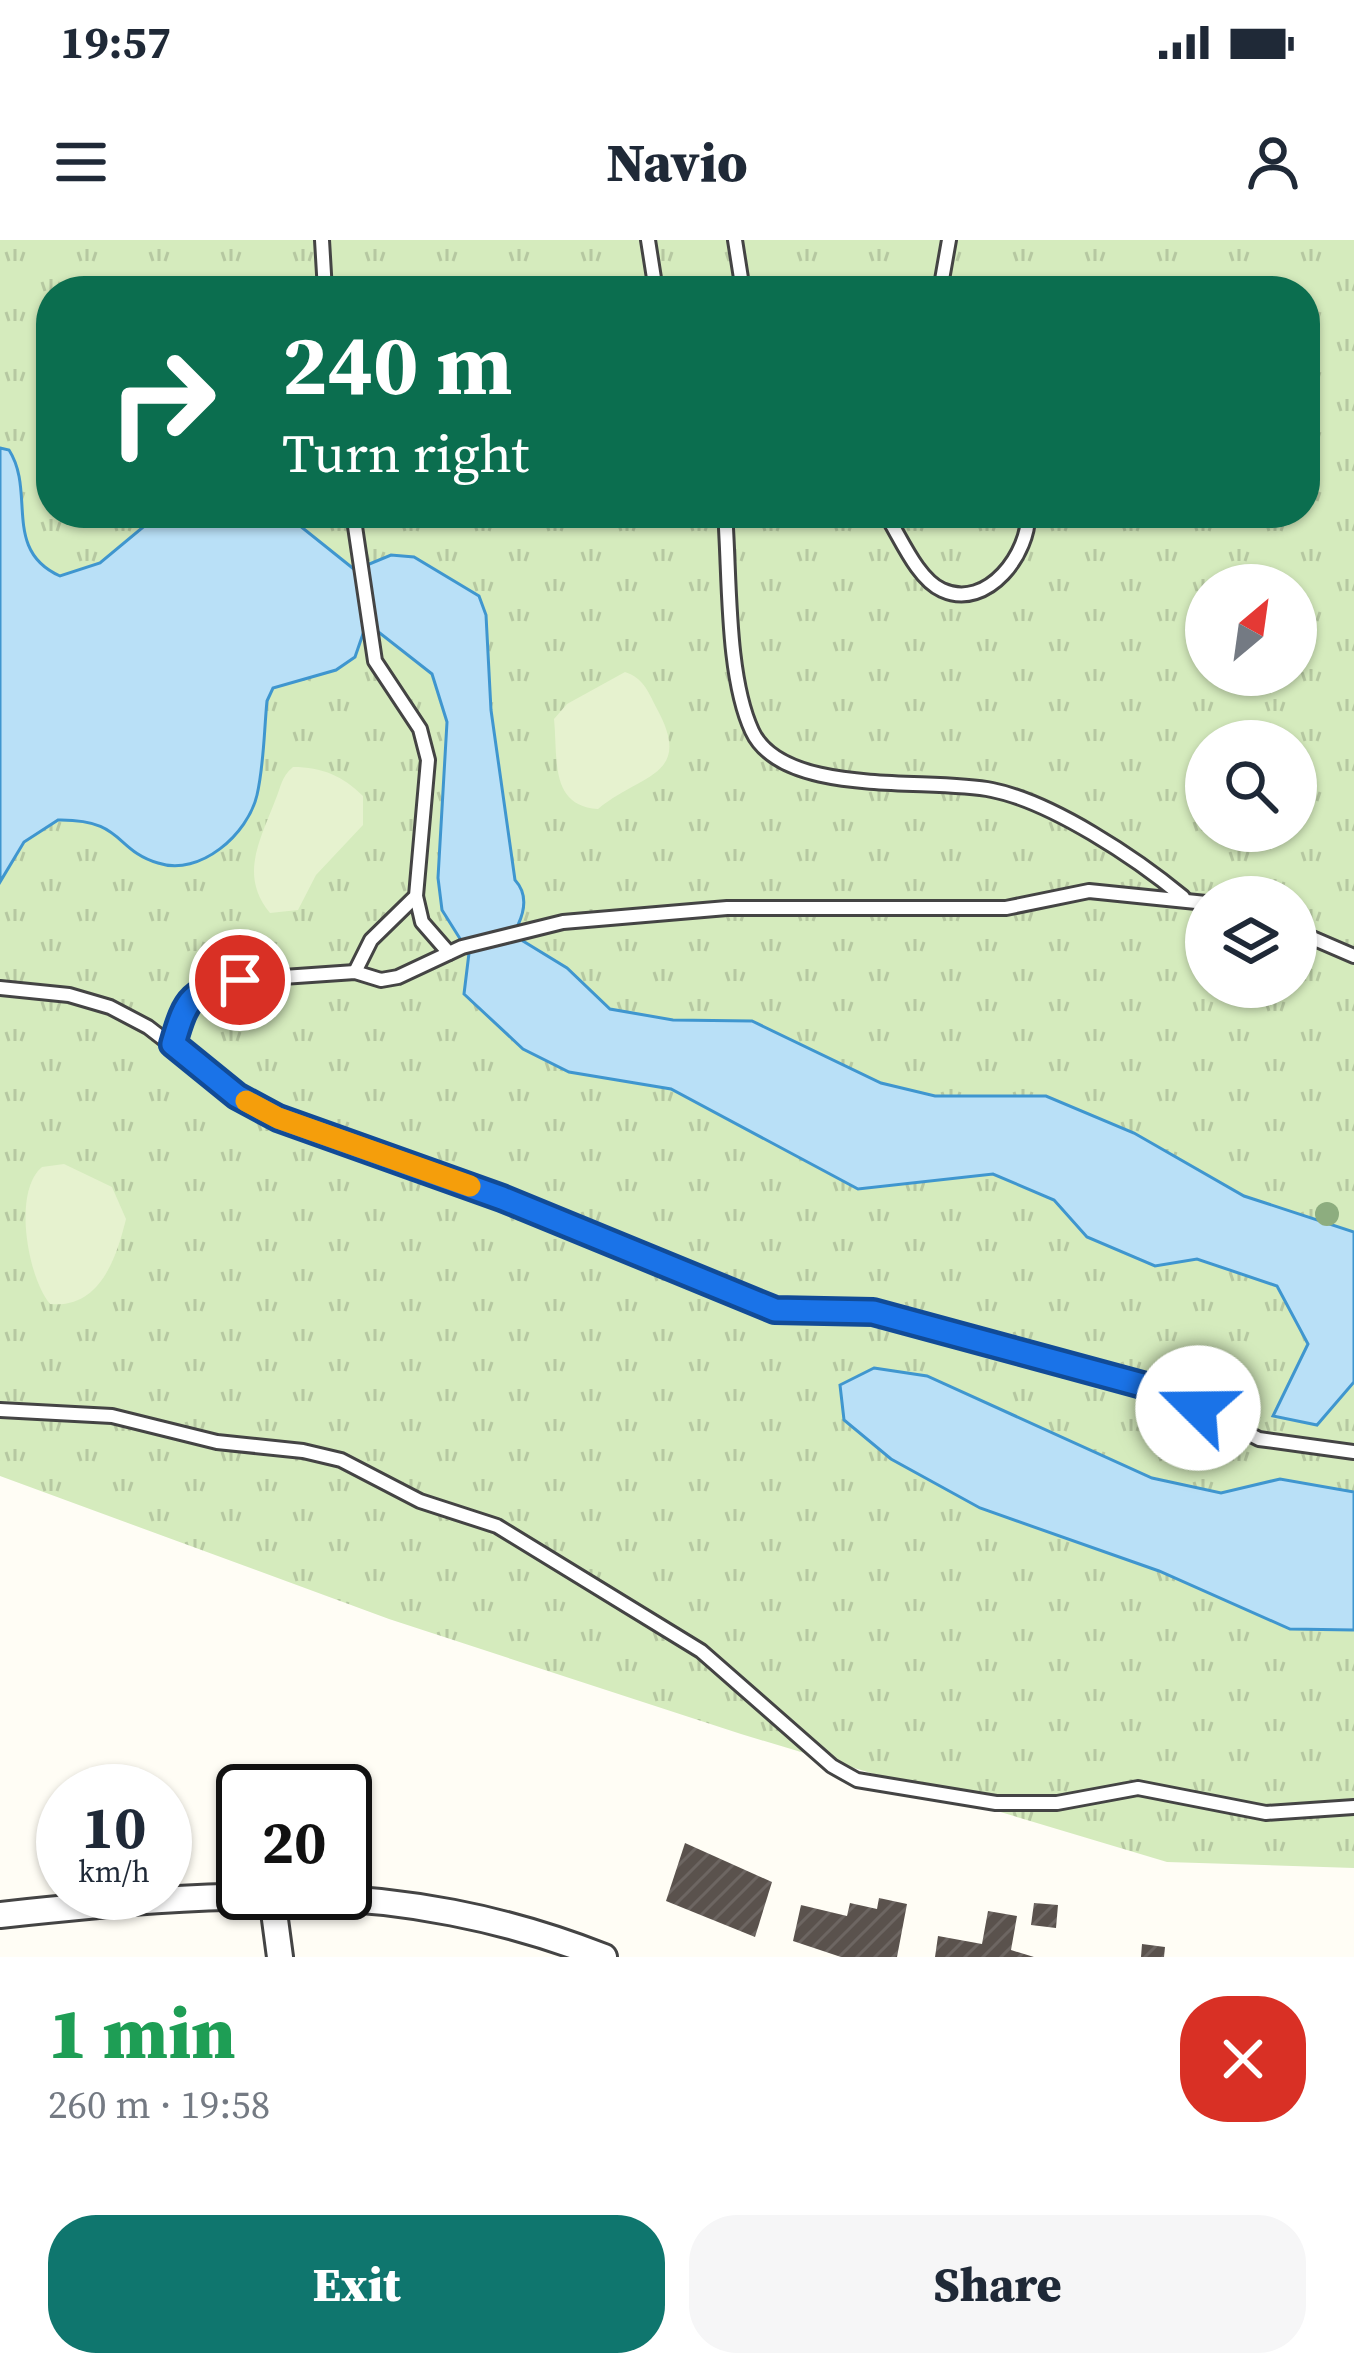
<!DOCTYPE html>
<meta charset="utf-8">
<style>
:root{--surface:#fff;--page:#f6f6f7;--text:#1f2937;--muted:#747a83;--accent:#0f766e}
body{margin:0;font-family:"Source Serif 4",serif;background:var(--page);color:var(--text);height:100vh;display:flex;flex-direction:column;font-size:45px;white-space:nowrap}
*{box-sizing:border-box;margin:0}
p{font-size:39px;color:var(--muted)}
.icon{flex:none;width:66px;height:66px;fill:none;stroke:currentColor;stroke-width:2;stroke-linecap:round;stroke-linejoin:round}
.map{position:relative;height:1717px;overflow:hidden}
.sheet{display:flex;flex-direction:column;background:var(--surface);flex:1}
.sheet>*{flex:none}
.top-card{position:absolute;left:36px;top:36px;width:1284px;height:252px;border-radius:48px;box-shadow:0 3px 9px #0004;background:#0b6e4f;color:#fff;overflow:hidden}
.needle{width:78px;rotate:29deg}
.fabs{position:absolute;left:1185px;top:324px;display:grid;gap:24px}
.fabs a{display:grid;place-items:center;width:132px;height:132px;border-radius:50%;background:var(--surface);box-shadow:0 3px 9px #0004;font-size:60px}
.speed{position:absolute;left:36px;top:1524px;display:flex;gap:24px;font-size:60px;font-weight:700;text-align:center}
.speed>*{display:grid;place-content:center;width:156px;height:156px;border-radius:50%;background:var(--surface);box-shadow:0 3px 9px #0004;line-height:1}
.speed small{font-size:30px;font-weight:400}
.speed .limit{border:6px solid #111;border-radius:18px;background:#fff;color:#111}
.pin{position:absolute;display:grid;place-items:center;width:102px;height:102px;color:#fff;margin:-51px;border:6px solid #fff;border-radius:50%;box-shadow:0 3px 12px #0007}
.me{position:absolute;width:132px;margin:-66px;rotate:292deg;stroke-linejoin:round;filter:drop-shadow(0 0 9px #0008)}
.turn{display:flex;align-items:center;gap:42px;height:252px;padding:0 48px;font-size:54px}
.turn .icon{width:156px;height:156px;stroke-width:2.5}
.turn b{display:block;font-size:84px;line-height:102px}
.round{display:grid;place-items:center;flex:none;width:126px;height:126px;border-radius:48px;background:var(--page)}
.headline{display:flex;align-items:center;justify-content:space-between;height:204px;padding:0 48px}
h1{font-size:72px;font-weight:800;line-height:90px;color:#1e9e55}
.primary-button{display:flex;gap:24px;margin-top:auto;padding:24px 48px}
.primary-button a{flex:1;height:138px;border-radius:48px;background:var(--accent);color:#fff;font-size:48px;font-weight:800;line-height:138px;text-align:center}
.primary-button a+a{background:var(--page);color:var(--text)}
.status{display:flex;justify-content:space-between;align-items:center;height:84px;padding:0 60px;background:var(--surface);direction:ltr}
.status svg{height:33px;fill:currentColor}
header{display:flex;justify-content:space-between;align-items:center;height:156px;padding:0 48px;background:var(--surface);font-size:54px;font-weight:800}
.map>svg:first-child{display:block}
</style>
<div class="status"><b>19:57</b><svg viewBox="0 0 49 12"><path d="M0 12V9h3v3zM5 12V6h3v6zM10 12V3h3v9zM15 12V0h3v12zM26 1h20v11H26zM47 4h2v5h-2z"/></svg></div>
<header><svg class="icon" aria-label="menu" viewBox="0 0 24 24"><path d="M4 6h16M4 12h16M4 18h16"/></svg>Navio<svg class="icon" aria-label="person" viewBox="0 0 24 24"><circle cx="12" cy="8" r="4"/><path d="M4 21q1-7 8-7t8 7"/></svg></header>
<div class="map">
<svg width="1354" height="1717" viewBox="0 0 1354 1717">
<defs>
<pattern id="grass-tufts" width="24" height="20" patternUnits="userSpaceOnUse" patternTransform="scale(3)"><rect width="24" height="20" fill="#d5ebbd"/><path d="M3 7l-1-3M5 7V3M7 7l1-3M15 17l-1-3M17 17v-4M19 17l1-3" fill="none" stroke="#b6c8a1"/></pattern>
<pattern id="building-hatch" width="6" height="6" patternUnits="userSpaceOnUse" patternTransform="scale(3)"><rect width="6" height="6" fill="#5a524d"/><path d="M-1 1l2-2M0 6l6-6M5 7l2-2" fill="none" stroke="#6d6662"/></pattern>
</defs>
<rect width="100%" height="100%" fill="#fffdf5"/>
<path fill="url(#grass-tufts)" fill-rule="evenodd" d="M0 0H1354V1628L1167 1622 741 1494 389 1379 0 1236ZM51 51H1305V273H51ZM1206 345H1296V435H1206ZM1206 501H1296V591H1206ZM1206 657H1296V747H1206Z"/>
<g fill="#e6f2cf">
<path d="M625 432C643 438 648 451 656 467 695 537 641 533 598 569 549 566 558 517 554 479L567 464Z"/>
<path d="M293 527C322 527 343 536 363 556V585L316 635 298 670 270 673C239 636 260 600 275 561 281 547 281 537 293 527Z"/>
<path d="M64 924 112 947 126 979C116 1020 99 1069 50 1064 28 1038 12 952 42 927Z"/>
</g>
<g fill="#b9e0f7" stroke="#3f96cf" stroke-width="3">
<path d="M0 208 9 210C36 252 2 310 60 336L100 323 160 273H284L355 330 391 315 414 317 479 356 486 375 491 470 515 640C527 653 525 670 518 685L523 701 567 728 610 769 673 780 752 781 881 843 935 856H1046L1134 893 1244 956 1354 992V1142L1317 1185 1273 1176 1308 1104 1277 1046 1197 1019 1155 1026 1087 997 1054 960 993 934 858 949 671 849 569 832 523 809 464 754 469 713 442 670 438 638 447 482 432 434 376 390 364 391 355 417 336 430 273 448 267 461C264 491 264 525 257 555 248 594 200 637 158 623 114 610 124 579 58 580L24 602 0 642Z"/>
<polygon points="874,1128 927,1136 1152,1238 1221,1253 1280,1239 1354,1252 1354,1390 1290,1389 1159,1331 980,1268 891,1219 844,1180 840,1145"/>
</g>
<g fill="url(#building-hatch)">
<polygon points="685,1603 772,1642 755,1697 666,1661"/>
<polygon points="879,1658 907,1664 897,1717 841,1717 793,1701 801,1665 847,1676 850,1663 877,1669"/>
<polygon points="1034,1663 1058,1665 1056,1688 1031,1685"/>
<polygon points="988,1671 1017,1676 1011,1710 1034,1717 935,1717 938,1696 982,1704"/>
<polygon points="1142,1704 1165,1707 1164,1717 1141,1717"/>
</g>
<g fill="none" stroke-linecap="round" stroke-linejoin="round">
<g stroke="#444" stroke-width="18">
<g id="service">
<polyline points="322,0 325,51"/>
<polyline points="648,0 656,51"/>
<polyline points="735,0 743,51"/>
<polyline points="940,51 949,0"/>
<polyline points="353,273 375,421 420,489 428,520 416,656 371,700 355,732"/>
<path d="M725 273C730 335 726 435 752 491 783 558 928 537 992 550 1052 562 1136 618 1183 657"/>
<path d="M885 273C900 296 917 339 942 350 988 371 1030 312 1028 273"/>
<polyline points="416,656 422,682 449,713"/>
<polyline points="1296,691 1354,716"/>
<polyline points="0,748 69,755 110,767 148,787 237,856 277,878 503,958 775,1070 873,1072 1168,1152 1259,1199 1354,1212"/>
<polyline points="173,804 183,769 197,750 240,740 355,732 381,740 398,737 462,707 563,682 727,668 1006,668 1089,651 1206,663"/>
<polyline points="0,1170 112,1176 217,1202 303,1211 341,1220 420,1261 497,1286 701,1411 832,1526 857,1540 996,1563 1057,1563 1138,1548 1266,1573 1354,1567"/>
</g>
</g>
<g stroke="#444" stroke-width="30">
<g id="minor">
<polyline points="272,1657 280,1717"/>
<path d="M0 1675C217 1652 396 1635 604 1717"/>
</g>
</g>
<use href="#service" stroke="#fff" stroke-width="12"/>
<use href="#minor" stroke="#fff" stroke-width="24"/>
</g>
<circle fill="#8dad7f" cx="1327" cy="974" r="12"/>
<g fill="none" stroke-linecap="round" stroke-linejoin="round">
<g stroke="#114b97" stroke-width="30">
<path id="route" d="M240 740C191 752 187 755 173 804L237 856 278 878 502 958 775 1070 873 1072 1168 1152 1198 1168"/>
</g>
<use href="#route" stroke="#1a73e8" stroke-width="21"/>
<polyline stroke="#f59e0b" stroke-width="21" points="246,861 278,878 470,946"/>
</g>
</svg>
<div class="fabs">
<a><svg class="needle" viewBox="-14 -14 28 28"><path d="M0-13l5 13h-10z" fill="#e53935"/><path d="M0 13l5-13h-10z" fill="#747a83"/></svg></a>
<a><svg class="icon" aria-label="search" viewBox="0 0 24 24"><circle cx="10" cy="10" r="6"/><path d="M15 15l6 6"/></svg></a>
<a><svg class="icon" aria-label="layers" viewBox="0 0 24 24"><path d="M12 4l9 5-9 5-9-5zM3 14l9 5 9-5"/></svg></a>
</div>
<div class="speed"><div>10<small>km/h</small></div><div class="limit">20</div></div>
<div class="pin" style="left:240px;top:740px;background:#d93025"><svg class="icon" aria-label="arrive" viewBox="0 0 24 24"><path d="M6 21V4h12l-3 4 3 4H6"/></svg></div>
<svg class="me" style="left:1198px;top:1168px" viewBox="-20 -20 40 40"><circle r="19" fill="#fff"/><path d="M0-13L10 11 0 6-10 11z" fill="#1a73e8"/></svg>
<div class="top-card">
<div class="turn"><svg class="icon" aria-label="right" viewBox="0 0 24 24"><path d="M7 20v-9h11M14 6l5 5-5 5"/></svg><div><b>240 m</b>Turn right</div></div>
</div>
</div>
<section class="sheet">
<div class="headline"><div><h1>1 min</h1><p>260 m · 19:58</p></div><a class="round" style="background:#d93025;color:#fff"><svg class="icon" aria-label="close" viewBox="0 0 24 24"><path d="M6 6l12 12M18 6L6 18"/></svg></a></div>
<div class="primary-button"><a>Exit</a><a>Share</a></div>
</section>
